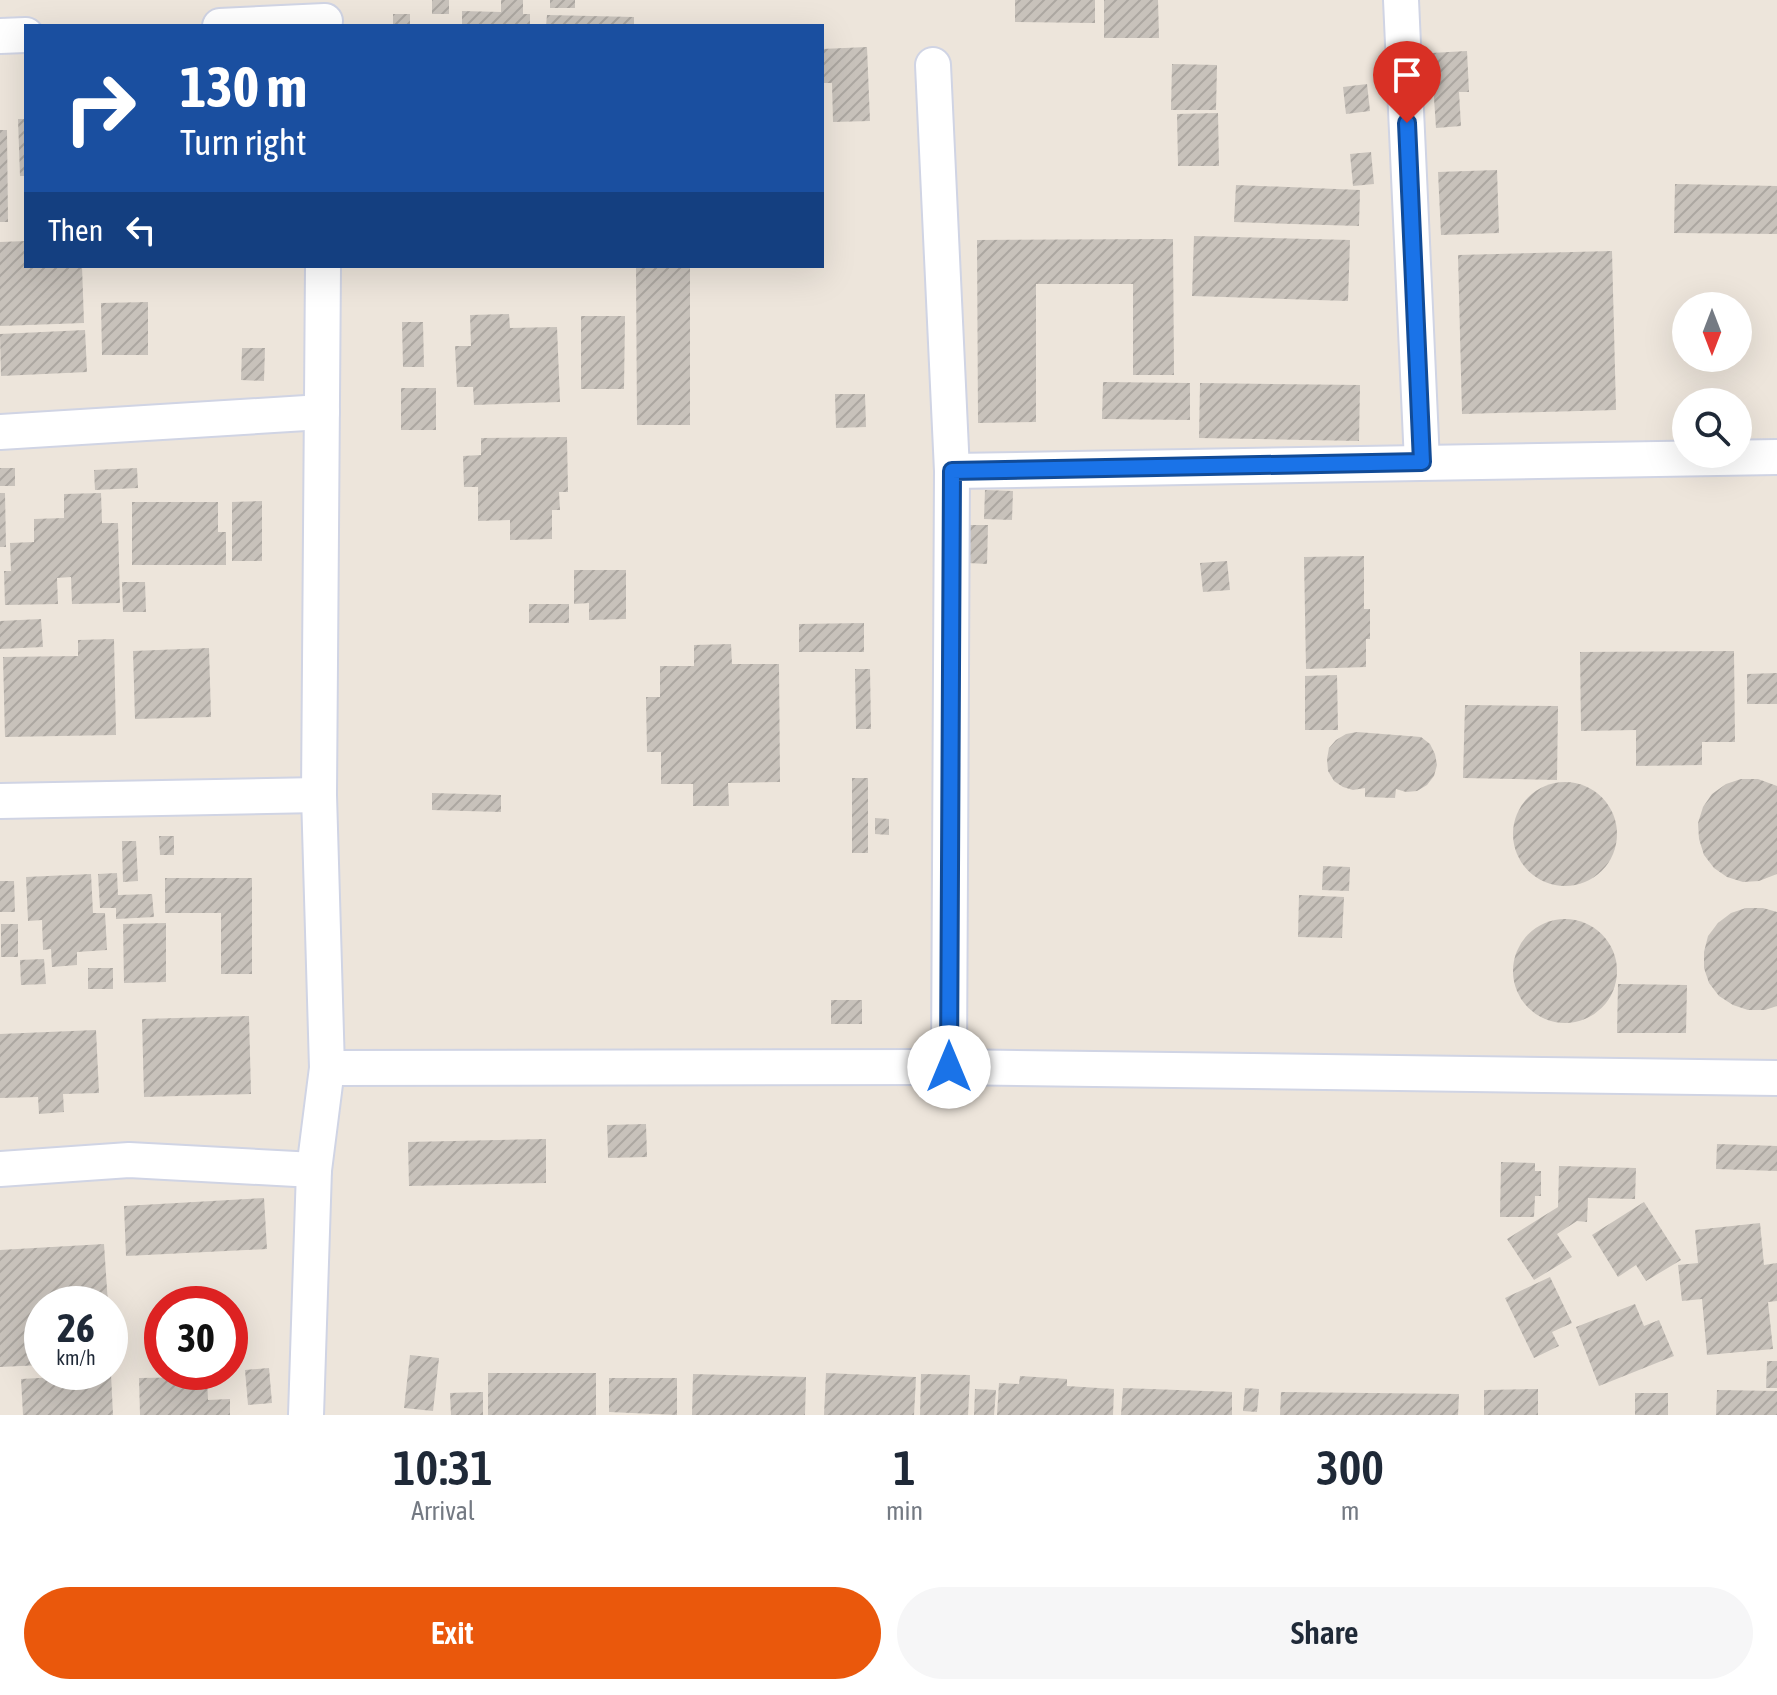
<!DOCTYPE html>
<style>
:root{--surface:#fff;--page:#f6f6f7;--text:#1f2937;--muted:#747a83;--accent:#ea580c}
body{margin:0;font-family:"Asap Condensed",sans-serif;background:var(--page);color:var(--text);height:100vh;display:flex;flex-direction:column;font-size:30px;white-space:nowrap}
*{box-sizing:border-box;margin:0}
p{font-size:26px;color:var(--muted)}
.icon{flex:none;width:44px;height:44px;fill:none;stroke:currentColor;stroke-width:2;stroke-linecap:round;stroke-linejoin:round}
.map{position:relative;height:1415px;overflow:hidden}
.panel{display:flex;flex-direction:column;background:var(--surface);flex:1}
.panel>*{flex:none}
.guide{position:absolute;left:24px;top:24px;width:800px;height:244px;border-radius:0px;box-shadow:0 8px 32px #0002;background:#1a4fa0;color:#fff;overflow:hidden}
.needle{width:52px;rotate:180deg}
.buttons{position:absolute;left:1672px;top:292px;display:grid;gap:16px}
.buttons a{display:grid;place-items:center;width:80px;height:80px;border-radius:50%;background:var(--surface);box-shadow:0 8px 32px #0002;font-size:40px}
.speed{position:absolute;left:24px;top:1286px;display:flex;gap:16px;font-size:40px;font-weight:700;text-align:center}
.speed>*{display:grid;place-content:center;width:104px;height:104px;border-radius:50%;background:var(--surface);box-shadow:0 8px 32px #0002;line-height:1}
.speed small{font-size:20px;font-weight:400}
.speed .limit{border:12px solid #d22;background:#fff;color:#111}
.pin{position:absolute;display:grid;place-items:center;width:68px;height:68px;color:#fff;margin:-82px -34px;border-radius:50% 50% 50% 0;rotate:-45deg;box-shadow:0 0 8px #0007}
.pin .icon{rotate:45deg}
.me{position:absolute;width:88px;margin:-44px;rotate:0deg;stroke-linejoin:round;filter:drop-shadow(0 0 6px #0008)}
.turn{display:flex;align-items:center;gap:28px;height:168px;padding:0 24px;font-size:36px}
.turn .icon{width:104px;height:104px;stroke-width:2.5}
.turn b{display:block;font-size:56px;line-height:68px}
.then{display:flex;align-items:center;height:76px;padding:0 24px;background:#0003;gap:16px;font-size:30px}
.eta{display:flex;justify-content:space-evenly;align-items:center;height:136px;text-align:center}
.eta b{font-size:48px;font-weight:600;line-height:56px}
.cta{display:flex;gap:16px;margin-top:auto;padding:16px 24px}
.cta a{flex:1;height:92px;border-radius:48px;background:var(--accent);color:#fff;font-size:32px;font-weight:600;line-height:92px;text-align:center}
.cta a+a{background:var(--page);color:var(--text)}
.map>svg:first-child{display:block}
</style>
<div class="map">
<svg width="1777" height="1415" viewBox="0 0 1777 1415">
<defs>
<pattern id="building-hatch" width="6" height="6" patternUnits="userSpaceOnUse" patternTransform="scale(2)"><rect width="6" height="6" fill="#c8c2bb"/><path d="M-1 1l2-2M0 6l6-6M5 7l2-2" fill="none" stroke="#aca7a1"/></pattern>
</defs>
<rect width="100%" height="100%" fill="#ede5db"/>
<g fill="url(#building-hatch)">
<rect x="432" y="0" width="17" height="14"/>
<polygon points="501,0 523,0 523,14 530,14 530,26 462,26 462,11 501,12"/>
<rect x="550" y="0" width="25" height="8"/>
<polygon points="1015,0 1095,0 1095,23 1015,22"/>
<polygon points="1104,0 1158,0 1159,38 1104,38"/>
<rect x="393" y="14" width="17" height="12"/>
<polygon points="547,15 634,17 634,26 546,26"/>
<polygon points="867,47 870,121 833,122 832,83 822,83 822,49"/>
<polygon points="1467,51 1469,92 1459,92 1461,126 1436,128 1431,53"/>
<polygon points="1172,64 1217,65 1216,110 1171,110"/>
<polygon points="1367,84 1370,111 1346,114 1343,87"/>
<polygon points="1218,113 1219,166 1178,166 1177,114"/>
<polygon points="18,119 26,119 26,176 20,176"/>
<polygon points="0,130 7,130 8,222 0,222"/>
<polygon points="1371,152 1374,184 1353,186 1350,154"/>
<polygon points="1497,170 1499,233 1441,235 1438,172"/>
<polygon points="1675,184 1777,186 1777,234 1674,233"/>
<polygon points="1236,185 1360,190 1359,226 1234,222"/>
<polygon points="1194,236 1350,240 1348,301 1192,296"/>
<polygon points="1173,239 1174,375 1133,375 1133,284 1036,284 1036,422 978,423 977,240"/>
<polygon points="26,241 26,266 82,266 84,323 0,326 0,242"/>
<polygon points="1612,251 1616,410 1462,414 1458,255"/>
<polygon points="636,266 690,266 690,425 637,425"/>
<polygon points="148,302 148,355 102,355 101,303"/>
<polygon points="509,314 510,328 557,327 560,402 474,405 473,387 457,387 455,346 471,346 470,315"/>
<polygon points="581,316 625,316 624,389 581,389"/>
<polygon points="402,322 423,322 424,367 403,367"/>
<polygon points="85,330 87,372 1,376 0,334"/>
<polygon points="242,348 265,348 264,381 241,380"/>
<polygon points="1103,382 1190,383 1190,420 1102,419"/>
<polygon points="1200,383 1360,385 1359,441 1199,438"/>
<rect x="401" y="388" width="35" height="42"/>
<polygon points="835,394 865,394 866,427 836,428"/>
<polygon points="567,437 568,492 559,492 560,510 552,510 552,539 510,540 510,520 478,521 478,487 464,487 463,456 481,455 481,438"/>
<rect x="0" y="468" width="15" height="18"/>
<polygon points="137,468 138,488 95,490 94,470"/>
<polygon points="985,490 1013,491 1012,520 984,519"/>
<polygon points="0,493 5,493 6,547 0,547"/>
<polygon points="101,493 102,523 118,523 120,603 72,604 71,577 57,578 58,604 5,605 4,571 11,571 10,543 34,542 34,519 64,518 64,494"/>
<polygon points="262,501 262,561 232,561 232,502"/>
<polygon points="132,502 218,502 218,532 226,532 226,565 132,565"/>
<polygon points="969,525 988,525 987,564 968,563"/>
<polygon points="1364,556 1364,609 1370,609 1370,639 1366,639 1366,667 1306,669 1304,557"/>
<polygon points="1227,561 1230,590 1203,592 1200,563"/>
<polygon points="574,570 626,570 626,619 589,620 589,603 574,604"/>
<polygon points="122,582 145,582 146,612 123,612"/>
<rect x="529" y="604" width="40" height="19"/>
<polygon points="41,619 43,647 0,649 0,621"/>
<polygon points="864,623 864,652 799,652 799,624"/>
<polygon points="114,639 116,735 5,737 3,657 78,656 78,640"/>
<polygon points="731,644 732,664 779,664 780,782 728,783 729,806 693,806 693,784 661,784 661,752 647,752 646,697 660,697 660,666 694,666 694,645"/>
<polygon points="209,648 211,717 135,719 133,651"/>
<polygon points="1734,651 1735,742 1702,742 1702,765 1636,766 1636,730 1581,731 1580,652"/>
<polygon points="855,669 870,669 871,729 856,729"/>
<polygon points="1777,673 1777,704 1747,704 1747,674"/>
<polygon points="1337,675 1338,730 1305,730 1305,676"/>
<polygon points="1465,705 1558,706 1557,780 1463,778"/>
<polygon points="1357,732 1421,737 1430,744 1435,754 1437,765 1434,776 1427,785 1417,791 1406,792 1396,789 1395,798 1365,797 1365,788 1353,790 1343,787 1334,781 1328,771 1327,759 1329,748 1336,740 1346,734"/>
<rect x="852" y="778" width="16" height="75"/>
<polygon points="1741,779 1758,779 1777,786 1777,874 1759,881 1743,882 1727,877 1714,868 1704,855 1699,839 1698,823 1703,807 1712,794 1726,784"/>
<circle cx="1565" cy="834" r="52"/>
<polygon points="432,793 501,795 501,812 432,810"/>
<polygon points="875,818 889,819 889,835 875,834"/>
<polygon points="159,836 174,836 174,855 160,855"/>
<polygon points="122,841 136,841 138,881 123,882"/>
<polygon points="1323,866 1350,867 1349,891 1322,890"/>
<polygon points="117,873 118,895 152,894 154,917 116,919 116,908 100,908 98,874"/>
<polygon points="91,874 93,913 105,913 107,950 77,952 77,965 52,967 51,949 43,950 42,920 28,921 26,877"/>
<polygon points="165,878 252,878 252,974 221,974 221,913 165,913"/>
<polygon points="0,881 14,881 15,912 0,912"/>
<polygon points="1299,895 1344,897 1342,938 1298,937"/>
<polygon points="1746,908 1763,908 1777,912 1777,1006 1765,1010 1748,1010 1733,1005 1719,996 1709,983 1704,968 1704,952 1708,936 1718,923 1731,913"/>
<circle cx="1565" cy="971" r="52"/>
<polygon points="166,923 166,982 124,983 123,924"/>
<rect x="1" y="924" width="17" height="33"/>
<polygon points="44,959 46,984 21,985 20,960"/>
<rect x="88" y="968" width="25" height="21"/>
<polygon points="1618,984 1687,985 1686,1033 1617,1033"/>
<rect x="831" y="1000" width="31" height="24"/>
<polygon points="249,1016 251,1094 144,1097 142,1019"/>
<polygon points="96,1030 99,1093 63,1094 64,1112 39,1114 38,1097 0,1098 0,1034"/>
<polygon points="646,1124 647,1157 608,1158 607,1125"/>
<polygon points="546,1139 546,1183 409,1186 408,1142"/>
<polygon points="1717,1144 1777,1146 1777,1171 1716,1169"/>
<polygon points="1501,1162 1535,1163 1535,1171 1541,1171 1541,1196 1535,1196 1534,1217 1500,1217"/>
<polygon points="1559,1166 1636,1168 1635,1199 1588,1198 1587,1222 1577,1221 1557,1234 1572,1257 1534,1280 1507,1239 1558,1207"/>
<polygon points="264,1198 267,1249 126,1256 124,1206"/>
<polygon points="1644,1202 1681,1260 1646,1281 1636,1265 1618,1277 1592,1235"/>
<polygon points="1760,1223 1764,1265 1777,1263 1777,1301 1768,1302 1773,1349 1707,1355 1702,1299 1682,1301 1678,1265 1698,1263 1695,1230"/>
<polygon points="104,1244 108,1304 42,1304 42,1365 0,1367 0,1250"/>
<polygon points="1550,1277 1572,1323 1552,1332 1559,1346 1534,1358 1505,1298"/>
<polygon points="1635,1304 1644,1326 1659,1320 1674,1356 1599,1386 1576,1327"/>
<polygon points="410,1355 439,1358 433,1411 404,1408"/>
<polygon points="1767,1361 1777,1361 1777,1388 1766,1388"/>
<polygon points="269,1368 272,1403 248,1405 245,1370"/>
<rect x="488" y="1373" width="108" height="42"/>
<polygon points="826,1373 916,1377 914,1415 824,1415"/>
<polygon points="111,1374 113,1415 23,1415 21,1379"/>
<polygon points="693,1374 806,1377 805,1415 692,1415"/>
<polygon points="921,1374 970,1375 968,1415 920,1415"/>
<polygon points="1020,1376 1067,1379 1067,1386 1114,1389 1113,1415 997,1415 999,1383 1019,1384"/>
<polygon points="207,1377 208,1400 230,1399 230,1415 140,1415 139,1378"/>
<polygon points="609,1378 677,1378 677,1415 609,1412"/>
<polygon points="1123,1388 1232,1392 1232,1415 1121,1415"/>
<polygon points="1245,1388 1259,1389 1257,1412 1243,1411"/>
<polygon points="975,1389 996,1390 994,1415 974,1415"/>
<polygon points="1538,1389 1538,1415 1484,1415 1484,1390"/>
<polygon points="1717,1390 1777,1391 1777,1415 1716,1415"/>
<polygon points="483,1392 483,1415 451,1415 450,1393"/>
<polygon points="1281,1392 1459,1394 1458,1415 1280,1415"/>
<rect x="1635" y="1393" width="33" height="22"/>
</g>
<g fill="none" stroke-linecap="round" stroke-linejoin="round">
<g stroke="#d0d4e4" stroke-width="38">
<g id="minor">
<polyline points="1401,0 1422,462"/>
<polyline points="220,26 325,21"/>
<polyline points="0,36 26,35"/>
<polyline points="933,65 952,471 949,1067"/>
<polyline points="0,432 322,412"/>
<polyline points="952,471 1777,457"/>
<polyline points="0,801 319,795"/>
<polyline points="327,1068 949,1067 1777,1078"/>
<polyline points="0,1169 129,1160 314,1170"/>
<polyline points="306,1415 314,1170 327,1068 319,795 323,266"/>
</g>
</g>
<use href="#minor" stroke="#fff" stroke-width="34"/>
</g>
<g fill="none" stroke-linecap="round" stroke-linejoin="round">
<g stroke="#114b97" stroke-width="20">
<polyline id="route" points="949,1067 952,471 1422,462 1407,123"/>
</g>
<use href="#route" stroke="#1a73e8" stroke-width="14"/>
</g>
</svg>
<div class="buttons">
<a><svg class="needle" viewBox="-14 -14 28 28"><path d="M0-13l5 13h-10z" fill="#e53935"/><path d="M0 13l5-13h-10z" fill="#747a83"/></svg></a>
<a><svg class="icon" aria-label="search" viewBox="0 0 24 24"><circle cx="10" cy="10" r="6"/><path d="M15 15l6 6"/></svg></a>
</div>
<div class="speed"><div>26<small>km/h</small></div><div class="limit">30</div></div>
<div class="pin" style="left:1407px;top:123px;background:#d93025"><svg class="icon" aria-label="arrive" viewBox="0 0 24 24"><path d="M6 21V4h12l-3 4 3 4H6"/></svg></div>
<svg class="me" style="left:949px;top:1067px" viewBox="-20 -20 40 40"><circle r="19" fill="#fff"/><path d="M0-13L10 11 0 6-10 11z" fill="#1a73e8"/></svg>
<div class="guide">
<div class="turn"><svg class="icon" aria-label="right" viewBox="0 0 24 24"><path d="M7 20v-9h11M14 6l5 5-5 5"/></svg><div><b>130 m</b>Turn right</div></div>
<div class="then">Then<svg class="icon" aria-label="left" viewBox="0 0 24 24"><path d="M17 20v-9H6M10 6l-5 5 5 5"/></svg></div>
</div>
</div>
<section class="panel">
<div class="eta">
<div><b>10:31</b><p>Arrival</p></div>
<div><b>1</b><p>min</p></div>
<div><b>300</b><p>m</p></div>
</div>
<div class="cta"><a>Exit</a><a>Share</a></div>
</section>
